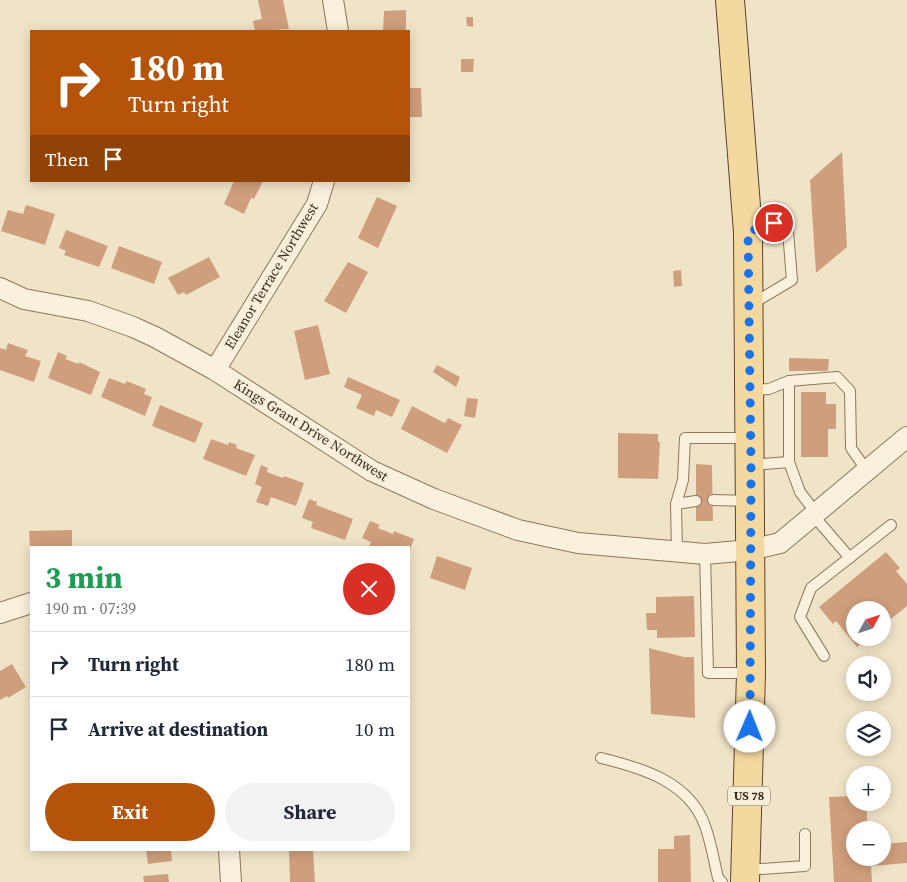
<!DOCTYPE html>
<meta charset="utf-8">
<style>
:root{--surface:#fff;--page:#f2f2f3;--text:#1f2937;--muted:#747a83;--line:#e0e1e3;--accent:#b45309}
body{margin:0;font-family:"Source Serif 4",serif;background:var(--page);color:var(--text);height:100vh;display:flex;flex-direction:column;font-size:19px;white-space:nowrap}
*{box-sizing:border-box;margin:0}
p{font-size:16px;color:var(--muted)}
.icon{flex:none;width:28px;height:28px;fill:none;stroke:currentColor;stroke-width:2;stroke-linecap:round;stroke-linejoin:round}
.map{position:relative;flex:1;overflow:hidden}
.side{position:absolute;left:30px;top:546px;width:380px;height:305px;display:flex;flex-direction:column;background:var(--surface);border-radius:0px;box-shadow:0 2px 12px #0003}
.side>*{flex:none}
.top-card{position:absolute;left:30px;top:30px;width:380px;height:152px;border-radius:0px;box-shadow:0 2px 12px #0003;background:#b45309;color:#fff;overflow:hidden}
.needle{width:32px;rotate:50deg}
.tools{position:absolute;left:846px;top:601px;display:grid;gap:10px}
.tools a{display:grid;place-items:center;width:45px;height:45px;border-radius:50%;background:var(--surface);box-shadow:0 2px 12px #0003;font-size:25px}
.pin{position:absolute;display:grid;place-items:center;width:42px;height:42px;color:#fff;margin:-21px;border:2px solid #fff;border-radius:50%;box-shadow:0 1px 5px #0007}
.me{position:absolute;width:55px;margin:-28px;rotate:1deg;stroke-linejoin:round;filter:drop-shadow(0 0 4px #0008)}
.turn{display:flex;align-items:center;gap:18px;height:105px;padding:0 15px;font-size:22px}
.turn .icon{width:65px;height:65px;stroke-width:2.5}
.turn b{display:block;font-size:35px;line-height:42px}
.then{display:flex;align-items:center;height:48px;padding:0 15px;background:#0003;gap:10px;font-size:19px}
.round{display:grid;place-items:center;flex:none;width:52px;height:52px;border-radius:26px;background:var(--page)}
.head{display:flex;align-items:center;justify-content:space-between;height:85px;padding:0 15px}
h1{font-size:30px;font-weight:700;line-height:38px;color:#1e9e55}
.primary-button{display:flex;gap:10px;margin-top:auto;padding:10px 15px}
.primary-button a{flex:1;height:58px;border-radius:30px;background:var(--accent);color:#fff;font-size:20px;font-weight:700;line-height:58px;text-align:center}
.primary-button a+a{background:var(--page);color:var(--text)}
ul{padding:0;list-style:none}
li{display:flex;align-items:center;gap:15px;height:65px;padding:0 15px;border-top:1px solid var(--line)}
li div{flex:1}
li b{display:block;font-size:19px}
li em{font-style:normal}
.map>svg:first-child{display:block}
</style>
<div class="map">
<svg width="907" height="882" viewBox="0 0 907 882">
<rect width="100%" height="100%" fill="#f0e4c8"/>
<g fill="#cf9f7d">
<polygon points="258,0 283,0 289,29 255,31 253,21 262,19"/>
<polygon points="406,10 406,31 383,31 384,11"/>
<polygon points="466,17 473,17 473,27 467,26"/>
<polygon points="461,59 474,59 473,72 461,72"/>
<polygon points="409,88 421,88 422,117 409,117"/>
<polygon points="842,152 847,247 816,273 810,180"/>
<polygon points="234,181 263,181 254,199 251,198 244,214 224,204"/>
<polygon points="377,197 397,206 378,248 358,238"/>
<polygon points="26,205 55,214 45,245 1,231 8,210 23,214"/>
<polygon points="66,230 108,246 99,267 64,255 66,251 59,248"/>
<polygon points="119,246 162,262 154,284 111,268"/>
<polygon points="209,257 220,277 186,295 184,292 178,295 168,278"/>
<polygon points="348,262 368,272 346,313 324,301"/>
<polygon points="681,270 682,286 674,287 673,271"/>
<polygon points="318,325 330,374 305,380 294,331"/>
<polygon points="8,343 28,350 25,356 41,361 34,382 0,370 0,348 6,350"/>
<polygon points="58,352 67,356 65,359 79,364 79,362 100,372 91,395 48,378"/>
<polygon points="789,358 829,359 828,371 789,371"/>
<polygon points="437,365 460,377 456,387 433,372"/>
<polygon points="348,377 400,400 392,417 376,410 374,416 356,408 362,395 344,387"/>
<polygon points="109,378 125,384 127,381 146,389 144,394 152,397 145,416 101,397"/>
<polygon points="801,392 826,392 826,404 836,404 836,429 828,429 828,457 801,457"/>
<polygon points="467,398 478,399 475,418 464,416"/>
<polygon points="160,405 203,423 195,443 152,426"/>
<polygon points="412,406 445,423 448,418 462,425 447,453 401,429"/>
<polygon points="618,433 658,434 658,442 660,442 658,479 618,478"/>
<polygon points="211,439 228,445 229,442 237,445 236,448 255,455 246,476 203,459"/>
<polygon points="696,464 712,465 713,521 696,521"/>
<polygon points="261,465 268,468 267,472 283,478 284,476 304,483 296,506 271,497 268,506 256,502 262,487 255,484"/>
<polygon points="309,499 317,502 316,505 353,519 345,540 311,528 313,522 302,518"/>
<polygon points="370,521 380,525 378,528 393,534 394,531 414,539 409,552 409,548 368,548 371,542 362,538"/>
<polygon points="72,530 72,548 30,548 29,531"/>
<polygon points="886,552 900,568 896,571 907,584 907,606 882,626 882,610 855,610 855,638 869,638 857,647 836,621 833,624 819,607"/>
<polygon points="437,556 472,568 465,590 430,578"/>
<polygon points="694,596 695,637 657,638 657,630 647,630 646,613 656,613 656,597"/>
<polygon points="649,648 684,657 694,657 695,718 651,714"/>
<polygon points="12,664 26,687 8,698 7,696 0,700 0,671"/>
<polygon points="855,796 855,802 866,802 868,830 855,830 855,858 882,858 882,844 907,842 907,863 871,866 872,882 834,882 829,797"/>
<polygon points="690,835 691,882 658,882 658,849 674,849 674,836"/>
<polygon points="146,850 171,850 172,861 148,864"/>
<polygon points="289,850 313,850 315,882 290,882"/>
<polygon points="168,874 169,882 144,882 143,876"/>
</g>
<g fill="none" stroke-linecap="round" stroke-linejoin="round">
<g stroke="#8d765c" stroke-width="12">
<g id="lane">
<polyline points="749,232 787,219 792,280 752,304"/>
<polyline points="789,381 789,462 800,492 816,513"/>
<polyline points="750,390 769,389 789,381 837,377 850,391 851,448 867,471"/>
<polyline points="751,465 789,462"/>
<polyline points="713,500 750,501"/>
<polyline points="676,504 696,501"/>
<polyline points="813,515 850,558"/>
<polyline points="677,553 676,504 683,480 685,438 749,438"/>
<polyline points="705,554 708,673 750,673"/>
<polyline points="824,656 800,617 811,588 891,525"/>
<path d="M601 758C642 768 690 782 705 826 711 842 714 861 718 878L722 882"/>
<polyline points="746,870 805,866 805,834"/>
</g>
</g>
<g stroke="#8d765c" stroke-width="22">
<g id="street">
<polyline points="333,0 338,31"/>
<polyline points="0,288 24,299 88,311 133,327 155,337 215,370 372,471 434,499 518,530 578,543 705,554 750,550 780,543 907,437"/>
<polyline points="215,370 317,204 324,181"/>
<polyline points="0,613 31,603"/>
<polyline points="229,850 231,882"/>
</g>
</g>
<g stroke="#5b4430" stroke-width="30">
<polyline id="primary" points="730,0 748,232 751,673 745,882"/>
</g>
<use href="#lane" stroke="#faf1dc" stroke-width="10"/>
<use href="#street" stroke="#faf1dc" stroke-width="20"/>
<use href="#primary" stroke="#f3d9a0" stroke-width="28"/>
</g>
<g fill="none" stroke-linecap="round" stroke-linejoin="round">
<polyline stroke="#1a73e8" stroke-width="9" stroke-dasharray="0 16.2" points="750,727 751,466 748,232 774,223"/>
</g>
<g text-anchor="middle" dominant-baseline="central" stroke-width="4" stroke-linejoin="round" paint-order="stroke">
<rect fill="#f7eed8" stroke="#756857" stroke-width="1" x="728" y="786.5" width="42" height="19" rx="4"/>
<g font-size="12" font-weight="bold" fill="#3d2e20">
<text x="749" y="796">US 78</text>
</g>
<g font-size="14" fill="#3d2e20" stroke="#f7eed8">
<text transform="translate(271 276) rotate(-59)">Eleanor Terrace Northwest</text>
<text transform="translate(311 430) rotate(32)">Kings Grant Drive Northwest</text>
</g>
</g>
</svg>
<div class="tools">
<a><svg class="needle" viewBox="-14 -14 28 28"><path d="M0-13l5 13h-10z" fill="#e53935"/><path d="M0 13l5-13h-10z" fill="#747a83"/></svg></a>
<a><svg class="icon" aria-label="sound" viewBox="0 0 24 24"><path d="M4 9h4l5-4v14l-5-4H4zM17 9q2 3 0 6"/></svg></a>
<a><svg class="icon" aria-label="layers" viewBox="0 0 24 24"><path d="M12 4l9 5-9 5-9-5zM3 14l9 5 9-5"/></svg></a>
<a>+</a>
<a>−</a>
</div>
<div class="pin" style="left:774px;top:223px;background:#d93025"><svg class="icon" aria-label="arrive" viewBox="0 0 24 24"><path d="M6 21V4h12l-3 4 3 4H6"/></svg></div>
<svg class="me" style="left:750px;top:727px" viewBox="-20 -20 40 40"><circle r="19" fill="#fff"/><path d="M0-13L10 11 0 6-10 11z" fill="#1a73e8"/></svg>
<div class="top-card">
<div class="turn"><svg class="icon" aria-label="right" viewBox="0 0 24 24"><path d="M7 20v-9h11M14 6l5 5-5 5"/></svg><div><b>180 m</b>Turn right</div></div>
<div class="then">Then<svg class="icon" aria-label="arrive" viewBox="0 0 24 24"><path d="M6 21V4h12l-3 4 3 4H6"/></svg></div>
</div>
<section class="side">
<div class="head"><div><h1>3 min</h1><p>190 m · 07:39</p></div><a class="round" style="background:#d93025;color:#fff"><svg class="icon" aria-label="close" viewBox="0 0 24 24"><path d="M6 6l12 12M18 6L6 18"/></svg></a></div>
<ul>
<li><svg class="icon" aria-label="right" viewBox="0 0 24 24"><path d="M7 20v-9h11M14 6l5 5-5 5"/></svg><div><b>Turn right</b></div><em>180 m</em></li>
<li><svg class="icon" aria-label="arrive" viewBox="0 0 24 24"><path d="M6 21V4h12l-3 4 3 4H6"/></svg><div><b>Arrive at destination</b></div><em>10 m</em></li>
</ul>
<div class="primary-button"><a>Exit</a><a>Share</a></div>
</section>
</div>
